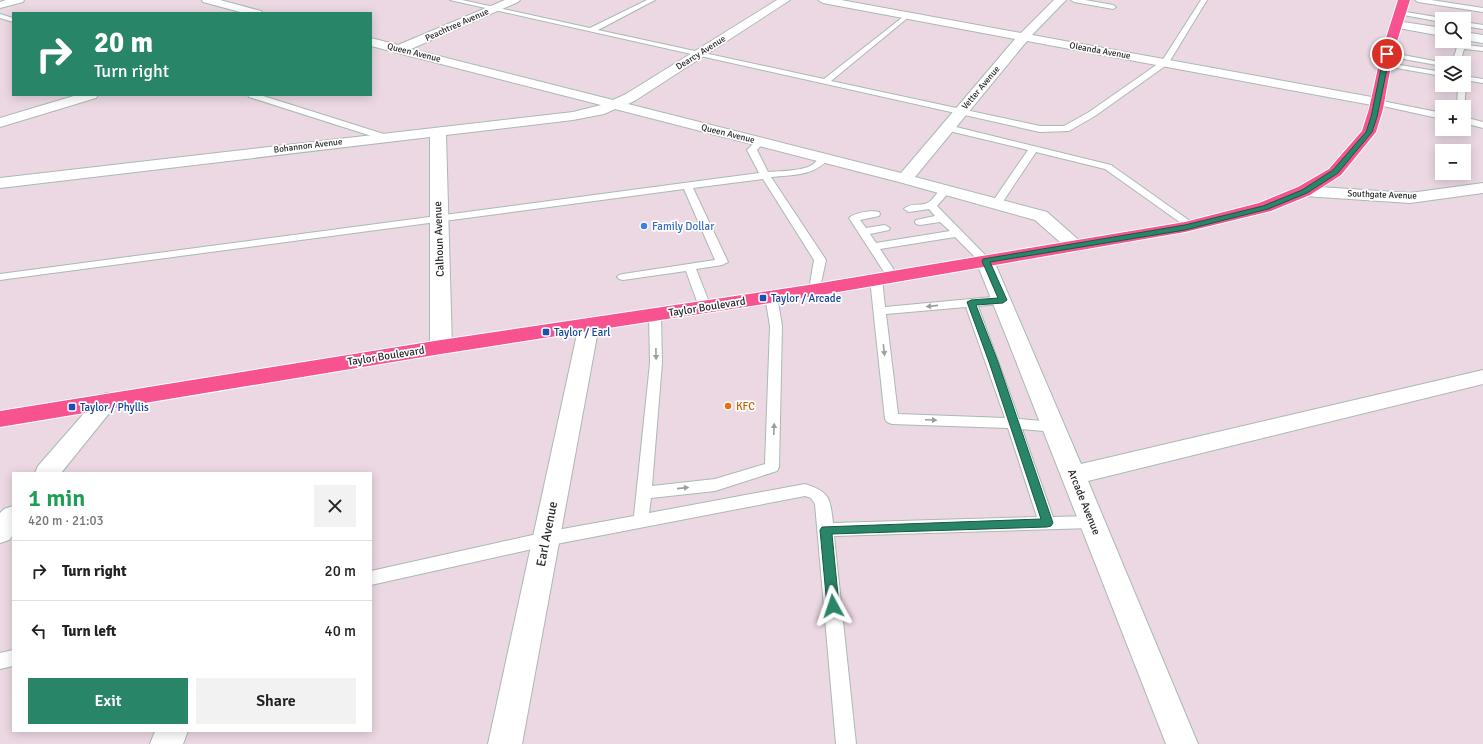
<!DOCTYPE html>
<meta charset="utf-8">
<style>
:root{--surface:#fff;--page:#f2f2f2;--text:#222;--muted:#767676;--line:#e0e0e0;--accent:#298567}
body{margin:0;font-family:Signika,sans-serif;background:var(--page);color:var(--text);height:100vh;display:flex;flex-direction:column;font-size:15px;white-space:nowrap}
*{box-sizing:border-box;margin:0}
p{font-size:13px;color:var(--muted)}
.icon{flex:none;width:22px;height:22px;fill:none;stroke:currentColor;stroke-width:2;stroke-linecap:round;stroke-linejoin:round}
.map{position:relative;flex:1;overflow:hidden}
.sheet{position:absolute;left:12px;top:472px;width:360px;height:260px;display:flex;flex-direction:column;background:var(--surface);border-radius:0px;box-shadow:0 2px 10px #0003}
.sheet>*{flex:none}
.banner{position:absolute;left:12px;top:12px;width:360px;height:84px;border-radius:0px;box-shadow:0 2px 10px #0003;background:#298567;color:#fff;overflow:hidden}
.controls{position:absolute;left:1435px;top:12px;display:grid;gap:8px}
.controls a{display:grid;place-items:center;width:36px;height:36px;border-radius:0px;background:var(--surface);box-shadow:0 2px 10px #0003;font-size:20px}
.pin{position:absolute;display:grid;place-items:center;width:34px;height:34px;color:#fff;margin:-17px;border:2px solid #fff;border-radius:50%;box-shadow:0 1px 4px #0007}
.me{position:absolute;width:44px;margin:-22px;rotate:355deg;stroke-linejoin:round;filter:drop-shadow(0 0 3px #0008)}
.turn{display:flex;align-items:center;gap:14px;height:84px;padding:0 16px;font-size:18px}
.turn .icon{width:52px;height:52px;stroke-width:2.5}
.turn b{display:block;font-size:28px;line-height:34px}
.round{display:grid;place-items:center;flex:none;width:42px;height:42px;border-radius:0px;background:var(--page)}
.headline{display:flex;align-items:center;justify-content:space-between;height:68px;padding:0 16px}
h1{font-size:24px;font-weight:600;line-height:30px;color:#1e9e55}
.primary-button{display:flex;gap:8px;margin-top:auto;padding:8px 16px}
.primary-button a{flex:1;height:46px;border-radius:0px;background:var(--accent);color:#fff;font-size:16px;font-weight:600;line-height:46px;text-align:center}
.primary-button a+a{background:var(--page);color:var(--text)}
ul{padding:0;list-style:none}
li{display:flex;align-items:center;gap:12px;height:60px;padding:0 16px;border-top:1px solid var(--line)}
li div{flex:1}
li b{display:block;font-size:15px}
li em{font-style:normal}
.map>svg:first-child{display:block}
</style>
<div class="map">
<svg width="1483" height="744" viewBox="0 0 1483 744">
<rect width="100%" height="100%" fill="#ebd8e3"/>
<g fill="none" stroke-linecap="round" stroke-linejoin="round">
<g stroke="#a9b9b4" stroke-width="2">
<g id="service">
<polygon points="450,0 462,0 590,28 647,0 655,0 598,30 824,79 908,13 911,15 910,16 831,81 1040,126 1064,126 1089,112 1162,61 1201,0 1207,0 1168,64 1095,116 1069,131 1040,132"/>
<polygon points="1071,0 1085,0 1113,5 1116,7 1113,9 1074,2"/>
<polygon points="1415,0 1431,0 1483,8 1483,12 1418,2"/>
<polygon points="1400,11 1442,18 1445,19 1442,19 1442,22 1398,14 1397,13"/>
<polygon points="0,14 13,18 13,22 0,18"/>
<polygon points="1464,22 1483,25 1483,29 1464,26"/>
<polygon points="1458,44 1483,47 1483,51 1464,49 1460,63 1452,63"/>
<polygon points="1384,52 1387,52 1445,63 1442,63 1442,66 1387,56 1384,56"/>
<polygon points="1382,62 1442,72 1442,76 1385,66 1382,66"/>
<polygon points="1464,76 1483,79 1483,83 1464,80"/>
<polygon points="1464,83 1466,85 1464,109 1464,107 1457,107 1458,85 1464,85"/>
<polygon points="248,95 260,95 387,135 388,137 387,139 381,139 249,97"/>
<polygon points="1374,100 1377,100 1442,113 1442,119 1374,104 1373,102"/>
<polygon points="1464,117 1483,122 1483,128 1464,123"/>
<polygon points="948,125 1111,165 1197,226 1196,228 1188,228 1105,169 1036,152 1000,206 992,206 991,204 1028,150 945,130 944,128 945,126"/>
<path d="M760 139 764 142 757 150 768 172C779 171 803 171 812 165 817 162 818 157 824 155L829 158C815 176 792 175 771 177L826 260 819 292H811L809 290 814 260 763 179 693 188 728 262 722 265 696 269 711 307 709 310H701L699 307 686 271 623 280 619 279 617 277 619 275 623 274 715 260 684 189 0 280V274L759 173 747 150 757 140Z"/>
<path d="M946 187 951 190 937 206 991 261 985 264 981 263 955 237 880 249 898 276 896 278H888L849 218C854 213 871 210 879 212L880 214 879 216 860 220 866 228 885 225 890 228 889 230 870 234 876 243 950 231 940 222 920 225 916 224 915 222 916 220 935 216 929 209 909 212 904 209C910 202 922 207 929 202 935 198 938 189 946 187Z"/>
<path d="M876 276 880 277 882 279 885 307 1003 296 1007 297 1009 300 1007 303 978 306 1019 419 1054 422 1059 423 1061 427 1059 431 1054 432 1022 429 1053 517 1092 516 1098 518 1100 522 1098 526 1092 528 834 536 856 744H836L815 504 811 498 805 496 546 546 371 585V571L546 532 634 516 650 363 649 315 651 312H659L661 315 662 363 652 486 715 479 765 464 770 326 765 296 767 294H775L777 296 782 326 779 467 777 471 715 491 651 498 649 513 805 484C830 492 830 498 833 523L1037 517 1008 428 892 424 887 422 885 419 870 279 872 277ZM966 307 1005 418 898 414 886 314Z"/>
<polygon points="13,650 13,666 0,669 0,653"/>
</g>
</g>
<g stroke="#a9b9b4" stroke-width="2">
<g id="minor">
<polygon points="6,0 24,0 23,2 0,8 0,2"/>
<polygon points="202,0 220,0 261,11 263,13 244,13 203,2"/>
<polygon points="505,0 520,0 518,2 411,49 613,100 626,94 777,0 790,0 636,100 628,104 901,173 1015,39 823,3 818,0 841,0 1021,33 1054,0 1066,0 1032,35 1377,98 1382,99 1384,102 1382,105 1377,106 1027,41 915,177 1047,212 1081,242 1084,246 1081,250 1075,251 1069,250 1035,220 899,182 615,109 604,114 573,120 446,135 452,347 449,352 441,354 433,352 430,347 430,137 0,188 0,178 573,112 601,105 371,46 371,38 398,45"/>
<polygon points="1397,21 1442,28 1442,36 1393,27 1391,25 1393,23"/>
<polygon points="1464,32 1483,35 1483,43 1464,40"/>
<polygon points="77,95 98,95 96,98 0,127 0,118"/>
<polygon points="1483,183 1483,193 1410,203 1304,196 1298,195 1296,191 1298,187 1304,186 1410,193"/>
<polygon points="985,255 992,257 994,261 1081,464 1483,370 1483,384 1088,481 1198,744 1166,744 1008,341 976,261 978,257"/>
<polygon points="589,319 596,320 599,325 522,744 488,744 579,325 582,320"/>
<polygon points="108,393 116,395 119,401 61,473 35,473 38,466 100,395"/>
<polygon points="13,506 13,535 9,540 0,543 0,513 4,509"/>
<polygon points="155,731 188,731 183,744 150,744"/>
</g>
</g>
<g stroke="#fff" stroke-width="2">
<polygon id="primary" points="1398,0 1410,0 1393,54 1383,109 1376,132 1341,175 1310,195 1271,211 1185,232 815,296 441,354 0,427 0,411 441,340 815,284 1185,222 1259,203 1298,187 1329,169 1362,131 1369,109 1381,54"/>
</g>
<use href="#service" fill="#fff" fill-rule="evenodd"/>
<use href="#minor" fill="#fff" fill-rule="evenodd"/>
<use href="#primary" fill="#f65390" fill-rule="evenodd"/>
</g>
<defs><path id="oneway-solid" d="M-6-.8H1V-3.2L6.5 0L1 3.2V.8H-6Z"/></defs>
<g fill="#9e9e9e">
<use href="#oneway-solid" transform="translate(932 306) rotate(174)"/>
<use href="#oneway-solid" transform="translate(884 350) rotate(83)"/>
<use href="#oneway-solid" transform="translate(656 354) rotate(89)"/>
<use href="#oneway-solid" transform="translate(931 420) rotate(2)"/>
<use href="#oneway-solid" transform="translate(774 429) rotate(-88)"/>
<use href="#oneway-solid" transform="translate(683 488) rotate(-6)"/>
</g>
<polygon fill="#298567" stroke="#1b5643" points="1387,52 1390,54 1377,117 1372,132 1338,173 1307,193 1268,209 1185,230 990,262 1007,300 1003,303 976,305 998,362 1053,523 1051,526 1047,527 832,534 839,606 837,610 833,612 828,610 827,606 820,530 822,527 1041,519 989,362 967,302 971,300 998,298 982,261 983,259 1185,225 1263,206 1302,190 1333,170 1366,132 1371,117 1384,54"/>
<circle fill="#3f7fe0" stroke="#fff" stroke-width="1.5" cx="644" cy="226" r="4"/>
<g fill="#1a4fb4" stroke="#fff" stroke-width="1.5">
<rect x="759" y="294" width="8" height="8" rx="2"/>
<rect x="542" y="328" width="8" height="8" rx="2"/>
<rect x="68" y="403" width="8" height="8" rx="2"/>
</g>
<circle fill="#e8710a" stroke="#fff" stroke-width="1.5" cx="728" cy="406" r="4"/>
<g text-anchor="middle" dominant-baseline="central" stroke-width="3.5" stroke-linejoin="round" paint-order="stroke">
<g font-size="9" fill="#282828" stroke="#fff">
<text transform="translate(457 25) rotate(-24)">Peachtree Avenue</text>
<text transform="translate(1100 51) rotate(10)">Oleanda Avenue</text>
<text transform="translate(414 53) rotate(14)">Queen Avenue</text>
<text transform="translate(701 53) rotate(-32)">Dearcy Avenue</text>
<text transform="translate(981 88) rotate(-50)">Vetter Avenue</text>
<text transform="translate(728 134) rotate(14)">Queen Avenue</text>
<text transform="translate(308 146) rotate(-7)">Bohannon Avenue</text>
<text transform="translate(1382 195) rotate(2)">Southgate Avenue</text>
</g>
<g font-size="11" fill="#366cbe" stroke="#fff" text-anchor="start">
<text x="652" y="226">Family Dollar</text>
</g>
<g font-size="11" fill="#282828" stroke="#fff">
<text transform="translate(439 239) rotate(-92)">Calhoun Avenue</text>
<text transform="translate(707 307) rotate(-9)">Taylor Boulevard</text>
<text transform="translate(386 356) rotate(-9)">Taylor Boulevard</text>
<text transform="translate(1084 502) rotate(68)">Arcade Avenue</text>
</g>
<g font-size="11" fill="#164399" stroke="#fff" text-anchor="start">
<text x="771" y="298">Taylor / Arcade</text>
<text x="554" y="332">Taylor / Earl</text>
<text x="80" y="407">Taylor / Phyllis</text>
</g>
<g font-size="11" fill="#c56008" stroke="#fff" text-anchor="start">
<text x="736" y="406">KFC</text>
</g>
<g font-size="13" fill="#282828" stroke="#fff">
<text transform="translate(547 534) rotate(-79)">Earl Avenue</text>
</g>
</g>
</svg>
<div class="controls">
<a><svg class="icon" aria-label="search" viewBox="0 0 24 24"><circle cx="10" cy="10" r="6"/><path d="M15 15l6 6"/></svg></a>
<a><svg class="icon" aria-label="layers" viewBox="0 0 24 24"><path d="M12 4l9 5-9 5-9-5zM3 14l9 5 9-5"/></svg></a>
<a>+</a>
<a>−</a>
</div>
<div class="pin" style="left:1387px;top:54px;background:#d93025"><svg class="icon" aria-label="arrive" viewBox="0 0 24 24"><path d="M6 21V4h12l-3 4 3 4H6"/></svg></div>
<svg class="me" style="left:833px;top:606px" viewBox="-20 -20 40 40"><path d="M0-17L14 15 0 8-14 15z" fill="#298567" stroke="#fff" stroke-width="4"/></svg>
<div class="banner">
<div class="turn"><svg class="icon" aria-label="right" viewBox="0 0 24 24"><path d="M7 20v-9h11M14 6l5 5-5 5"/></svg><div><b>20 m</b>Turn right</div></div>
</div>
<section class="sheet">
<div class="headline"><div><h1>1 min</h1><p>420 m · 21:03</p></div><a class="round"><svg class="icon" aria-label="close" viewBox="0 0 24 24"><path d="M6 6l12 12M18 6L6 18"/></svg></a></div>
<ul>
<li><svg class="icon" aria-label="right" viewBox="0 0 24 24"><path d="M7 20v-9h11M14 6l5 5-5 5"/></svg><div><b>Turn right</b></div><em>20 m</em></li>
<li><svg class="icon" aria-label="left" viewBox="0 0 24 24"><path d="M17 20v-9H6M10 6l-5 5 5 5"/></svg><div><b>Turn left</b></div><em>40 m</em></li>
</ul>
<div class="primary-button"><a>Exit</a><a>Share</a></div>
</section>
</div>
